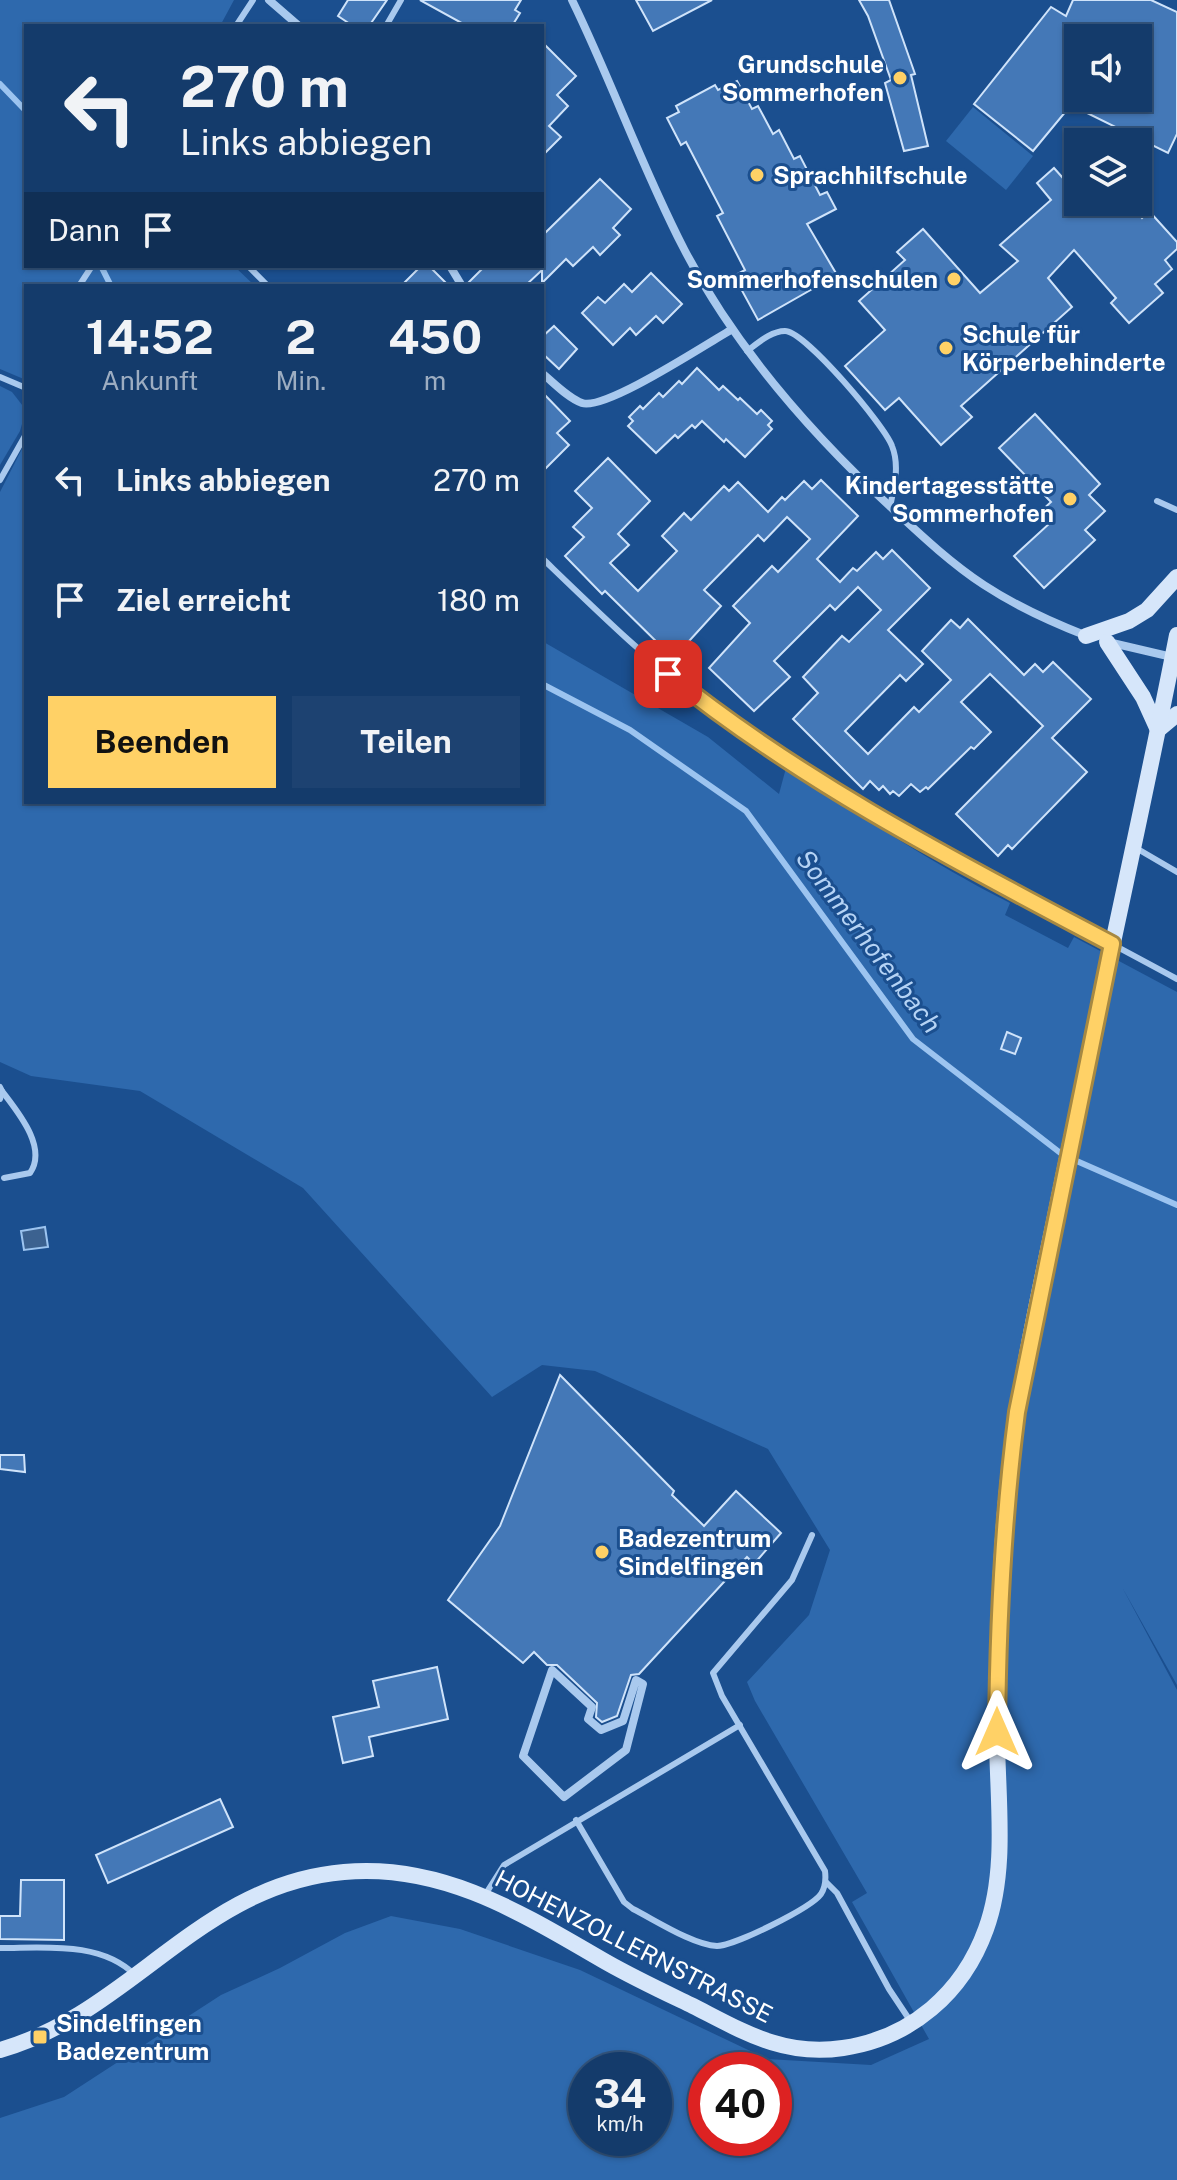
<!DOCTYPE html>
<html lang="de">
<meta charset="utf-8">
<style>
:root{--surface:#143b6b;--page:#1d4271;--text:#f1f3f6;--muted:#9dadc1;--line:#33557e;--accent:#ffd166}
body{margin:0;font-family:"Public Sans",sans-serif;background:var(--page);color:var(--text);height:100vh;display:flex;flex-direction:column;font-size:30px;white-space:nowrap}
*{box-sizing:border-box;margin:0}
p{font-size:26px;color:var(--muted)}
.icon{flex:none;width:44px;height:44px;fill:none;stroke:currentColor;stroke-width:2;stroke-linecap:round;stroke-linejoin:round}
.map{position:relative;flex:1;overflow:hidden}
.details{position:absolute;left:24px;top:284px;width:520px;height:520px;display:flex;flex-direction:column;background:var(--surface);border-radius:0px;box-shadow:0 2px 6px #0004,0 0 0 2px var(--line)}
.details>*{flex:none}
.guide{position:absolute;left:24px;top:24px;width:520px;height:244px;border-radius:0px;box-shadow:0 2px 6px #0004,0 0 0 2px var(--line);background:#143b6b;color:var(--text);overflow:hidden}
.buttons{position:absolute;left:1064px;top:24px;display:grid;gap:16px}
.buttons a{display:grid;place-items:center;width:88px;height:88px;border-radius:0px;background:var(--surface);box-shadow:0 2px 6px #0004,0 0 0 2px var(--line);font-size:40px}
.speed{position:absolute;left:568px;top:2052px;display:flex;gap:16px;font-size:40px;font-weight:700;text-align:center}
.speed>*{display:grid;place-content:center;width:104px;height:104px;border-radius:50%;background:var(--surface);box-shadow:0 2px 6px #0004,0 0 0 2px var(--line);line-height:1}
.speed small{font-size:20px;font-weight:400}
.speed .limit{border:12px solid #d22;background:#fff;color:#111}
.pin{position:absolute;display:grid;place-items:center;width:68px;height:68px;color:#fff;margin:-34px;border-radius:16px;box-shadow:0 4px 12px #0006}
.me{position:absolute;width:88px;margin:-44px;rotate:0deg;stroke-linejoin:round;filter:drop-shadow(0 0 6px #0008)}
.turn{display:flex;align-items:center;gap:28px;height:168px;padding:0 24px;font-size:36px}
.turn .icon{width:104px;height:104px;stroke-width:2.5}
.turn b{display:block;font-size:56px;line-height:68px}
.then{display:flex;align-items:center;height:76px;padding:0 24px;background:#0003;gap:16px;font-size:30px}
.eta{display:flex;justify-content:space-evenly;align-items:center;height:136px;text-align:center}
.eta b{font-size:48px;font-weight:700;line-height:56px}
.action{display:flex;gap:16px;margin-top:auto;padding:16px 24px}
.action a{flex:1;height:92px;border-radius:0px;background:var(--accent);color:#111;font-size:32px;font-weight:700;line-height:92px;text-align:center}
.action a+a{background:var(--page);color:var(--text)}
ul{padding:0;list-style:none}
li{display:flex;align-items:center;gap:24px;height:120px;padding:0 24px}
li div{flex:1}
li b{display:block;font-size:30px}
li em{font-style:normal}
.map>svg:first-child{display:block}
</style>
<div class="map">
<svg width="1177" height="2180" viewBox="0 0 1177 2180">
<rect width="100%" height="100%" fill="#1b4f8f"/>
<g fill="#2e69ad" fill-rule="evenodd">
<polygon points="0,0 234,0 220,26 26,26 26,266 234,266 255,286 26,286 26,380 0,369"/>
<polygon points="973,107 1033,156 1006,190 946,141"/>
<polygon points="0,386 12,392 26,410 20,431 0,465"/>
<path d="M26 441V802H542V641L708 737 779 794 786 768C860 815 932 864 1010 903L1005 915 1068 948 1074 937 1177 992V1685L1122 1587 1177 1690V2180H0V2118L64 2097 221 1995 280 1968 345 1933 391 1916 460 1929 580 1970 767 2059 871 2065 929 2039 852 1902 867 1893 755 1701 747 1682 809 1615 830 1550 768 1449 595 1371 542 1365 492 1397 303 1188 140 1091 31 1076 0 1062V492ZM586 2070H654V2138H586ZM706 2070H774V2138H706Z"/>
</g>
<polygon fill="#3c6290" stroke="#9cc4f0" stroke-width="2" points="45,1227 48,1247 24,1250 21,1231"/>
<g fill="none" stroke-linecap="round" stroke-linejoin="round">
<g stroke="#9cc4f0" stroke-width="6">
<polyline points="0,84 26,111"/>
<polyline points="101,266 111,286"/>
<polyline points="542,684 630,730 746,811 913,1039 1063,1155 1177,1205"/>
</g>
</g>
<g fill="#4478b7" stroke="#cfe3fa" stroke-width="2" fill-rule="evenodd">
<polygon points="348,0 387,0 369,26 353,26 338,16"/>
<polygon points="420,0 521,0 515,10 520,13 512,26 467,26"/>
<polygon points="636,0 712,0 653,31"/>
<polygon points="859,0 889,0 915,74 911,75 928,146 904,151 885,83 891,80 868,16"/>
<path d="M1073 0H1151L1177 12V134L1168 153 1071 105 1033 151 974 104 1051 7 1066 16ZM1078 38H1138V98H1078Z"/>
<polygon points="542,42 576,76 557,95 568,106 549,126 561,137 542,156"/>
<polygon points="737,81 752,109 758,106 773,134 779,130 794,159 800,156 820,195 827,192 836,209 807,224 837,275 758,320 734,276 745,270 717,216 723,213 686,142 681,145 667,118 679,112 676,106 715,85 718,90"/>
<polygon points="1054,168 1078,195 1078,202 1098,202 1109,214 1123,202 1128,202 1142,218 1149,211 1177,242 1177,249 1165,260 1172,269 1155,284 1163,293 1129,323 1111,303 1116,298 1074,250 1048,278 1072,307 961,406 972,417 941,445 899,398 885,410 845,366 885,330 859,301 905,260 897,252 923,229 980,293 1018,261 1000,245 1051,200 1037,183"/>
<polygon points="600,179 631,209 613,228 620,235 600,255 593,247 573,266 566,259 542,283 542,270 525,286 469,286 468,283 485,266 542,266 542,236"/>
<polygon points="421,266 429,266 449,286 401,286"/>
<polygon points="651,273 682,304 663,323 656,316 636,335 630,328 613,345 582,313 598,297 605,303 624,284 632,292"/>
<polygon points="554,326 577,349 559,369 542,353 542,337"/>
<polygon points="697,368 719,390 723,386 738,400 740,398 757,414 761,410 772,421 768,425 772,429 745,457 726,439 724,442 702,421 695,428 692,425 678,438 675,435 656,453 628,426 633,421 629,417 640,406 643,409 659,393 663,397 679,381 682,384"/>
<polygon points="542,392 570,421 557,433 569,445 542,472"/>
<polygon points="1035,414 1100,484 1089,495 1105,511 1085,530 1095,540 1044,588 1014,556 1050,523 1040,512 1051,502 999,448"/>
<polygon points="608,458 650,501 618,534 629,545 610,563 638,591 677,551 662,536 684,513 691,520 724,486 729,491 738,482 768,512 782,497 785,500 804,481 812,489 821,480 858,516 817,559 840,582 853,568 857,571 876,552 883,559 892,550 930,588 888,630 923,664 906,681 900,675 845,731 868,754 914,707 919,712 951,680 922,651 951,620 960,628 968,619 1024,675 1035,664 1043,672 1053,662 1091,699 1052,738 1087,772 1012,849 1008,845 998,856 956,814 1043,726 990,674 961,702 991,732 974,749 971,747 928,789 926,787 920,792 911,784 899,796 893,791 890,794 883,786 879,790 870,781 863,789 793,719 818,693 803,677 842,636 849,642 881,610 858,587 835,610 830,605 774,661 790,677 754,711 709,668 750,623 733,606 772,566 778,572 810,539 787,517 764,541 758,535 704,590 721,606 680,651 677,648 670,655 605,591 602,594 565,556 584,537 573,527 592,508 575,491"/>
<polygon points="1007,1032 1021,1038 1015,1054 1001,1049"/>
<polygon points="560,1375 674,1491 672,1495 704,1526 736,1491 781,1533 754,1564 747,1557 639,1674 631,1675 617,1716 602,1722 596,1717 597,1703 557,1665 547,1665 534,1652 523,1663 448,1600 500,1526"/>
<polygon points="0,1455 24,1455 25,1472 0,1469"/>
<polygon points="437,1667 448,1719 369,1737 373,1756 343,1763 333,1717 379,1707 373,1681"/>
<polygon points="220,1799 233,1827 108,1883 96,1855"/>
<polygon points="21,1880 64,1880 64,1940 0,1939 0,1916 20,1916"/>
</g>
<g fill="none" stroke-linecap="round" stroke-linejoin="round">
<g stroke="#a9c9ee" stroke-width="6">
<polyline points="236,26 253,0"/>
<polyline points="386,26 401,0"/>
<polyline points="248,266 268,286"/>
<polyline points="79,286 92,266"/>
<path d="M747 351C758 343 771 331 785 331 805 331 885 426 892 446 900 466 894 487 890 507"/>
<polyline points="0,377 26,388"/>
<polyline points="0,480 26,434"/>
<polyline points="1157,501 1177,510"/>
<path d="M542 558C596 610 650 663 710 708 856 814 1019 893 1177 979"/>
<polyline points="1136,848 1177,872"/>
<polyline points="0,1087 2,1091 0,1099"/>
<path d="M2 1091C17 1111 48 1147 30 1173L4 1178"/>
<path d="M576 1820 624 1902 633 1909C655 1920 693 1945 717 1946 734 1946 811 1908 821 1894 826 1886 826 1879 825 1871L722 1696 713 1673 792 1580 812 1535"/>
<polyline points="826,1882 837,1893 889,1989 911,2022"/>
<polyline points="485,1895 504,1865 740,1725"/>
<path d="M0 1948C45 1948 101 1941 135 1975"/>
</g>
<g stroke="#a9c9ee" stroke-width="8">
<polyline points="269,0 299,26"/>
<path d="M572 0C612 82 642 168 684 249 736 349 812 435 895 511 923 537 952 564 984 585 1016 606 1051 622 1087 636"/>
<polyline points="450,266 462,286"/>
<path d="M542 373C554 383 568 398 582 403 605 411 706 344 731 330"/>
<polyline points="1108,642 1172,657"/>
<polygon points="552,1670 592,1707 588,1719 601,1730 623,1721 636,1680 643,1684 626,1750 564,1797 523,1756"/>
</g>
<g stroke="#d6e6fa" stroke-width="16">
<polyline points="1086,636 1129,621 1147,610 1177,577"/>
<polyline points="1107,642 1143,697 1158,730"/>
<polyline points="1158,730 1177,714"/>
<path d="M0 2050C131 2013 200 1884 344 1872 443 1863 523 1914 606 1962 634 1978 664 1992 693 2006 744 2032 784 2057 843 2048 911 2038 963 1993 986 1929 1008 1869 997 1797 997 1734 997 1652 999 1570 1007 1489 1017 1387 1041 1287 1061 1187 1099 1003 1141 819 1177 635"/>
</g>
</g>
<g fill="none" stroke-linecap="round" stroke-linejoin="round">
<g stroke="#a68842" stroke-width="20">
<path id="route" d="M668 674C803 783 959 863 1112 944L1017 1412C1003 1518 998 1624 997 1732"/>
</g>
<use href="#route" stroke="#ffd166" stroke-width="14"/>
</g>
<g fill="#ffd166" stroke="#1b4f8f" stroke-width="3">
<circle cx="900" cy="78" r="8"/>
<circle cx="757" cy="175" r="8"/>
<circle cx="954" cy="279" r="8"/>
<circle cx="946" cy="348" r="8"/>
<circle cx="1070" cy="499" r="8"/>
<circle cx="602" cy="1552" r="8"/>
<rect x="32" y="2029" width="16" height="16" rx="4"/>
</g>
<g text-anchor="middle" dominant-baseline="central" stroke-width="6" stroke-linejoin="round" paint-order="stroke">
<g font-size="24" font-weight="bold" fill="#fff" stroke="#1b4f8f" text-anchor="start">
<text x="884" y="64" text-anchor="end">Grundschule<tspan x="884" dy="28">Sommerhofen</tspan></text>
<text x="773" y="175">Sprachhilfschule</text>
<text x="938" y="279" text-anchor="end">Sommerhofenschulen</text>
<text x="962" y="334">Schule für<tspan x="962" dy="28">Körperbehinderte</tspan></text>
<text x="1054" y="485" text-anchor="end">Kindertagesstätte<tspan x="1054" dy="28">Sommerhofen</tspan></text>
<text x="618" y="1538">Badezentrum<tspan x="618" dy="28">Sindelfingen</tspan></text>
<text x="56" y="2023">Sindelfingen<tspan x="56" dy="28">Badezentrum</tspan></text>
</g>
<g font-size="24" fill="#fff" stroke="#1b4f8f">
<text transform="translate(634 1946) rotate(27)">HOHENZOLLERNSTRASSE</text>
</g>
<g font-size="26" font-style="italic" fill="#b5d3f5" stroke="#1b4f8f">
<text transform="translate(869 941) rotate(53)">Sommerhofenbach</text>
</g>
</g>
</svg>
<div class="buttons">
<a><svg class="icon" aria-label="sound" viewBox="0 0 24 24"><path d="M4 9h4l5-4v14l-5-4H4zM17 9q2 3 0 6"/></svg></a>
<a><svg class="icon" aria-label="layers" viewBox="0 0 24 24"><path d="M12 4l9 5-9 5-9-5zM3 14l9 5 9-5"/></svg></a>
</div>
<div class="speed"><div>34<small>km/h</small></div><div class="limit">40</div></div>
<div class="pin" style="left:668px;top:674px;background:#d93025"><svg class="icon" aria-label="arrive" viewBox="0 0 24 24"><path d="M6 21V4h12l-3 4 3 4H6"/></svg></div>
<svg class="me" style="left:997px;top:1732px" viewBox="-20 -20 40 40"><path d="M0-17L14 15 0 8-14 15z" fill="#ffd166" stroke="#fff" stroke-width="4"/></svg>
<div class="guide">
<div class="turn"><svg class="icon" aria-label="left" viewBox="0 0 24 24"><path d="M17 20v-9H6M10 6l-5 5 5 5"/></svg><div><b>270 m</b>Links abbiegen</div></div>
<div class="then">Dann<svg class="icon" aria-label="arrive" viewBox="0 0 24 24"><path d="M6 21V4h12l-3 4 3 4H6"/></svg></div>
</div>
<section class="details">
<div class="eta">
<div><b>14:52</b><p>Ankunft</p></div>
<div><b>2</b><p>Min.</p></div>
<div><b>450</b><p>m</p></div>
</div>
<ul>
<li><svg class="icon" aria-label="left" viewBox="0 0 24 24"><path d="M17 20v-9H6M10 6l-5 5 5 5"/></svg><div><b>Links abbiegen</b></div><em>270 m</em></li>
<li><svg class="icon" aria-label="arrive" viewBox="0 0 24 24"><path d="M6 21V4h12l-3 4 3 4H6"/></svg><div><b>Ziel erreicht</b></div><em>180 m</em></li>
</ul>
<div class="action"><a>Beenden</a><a>Teilen</a></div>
</section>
</div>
